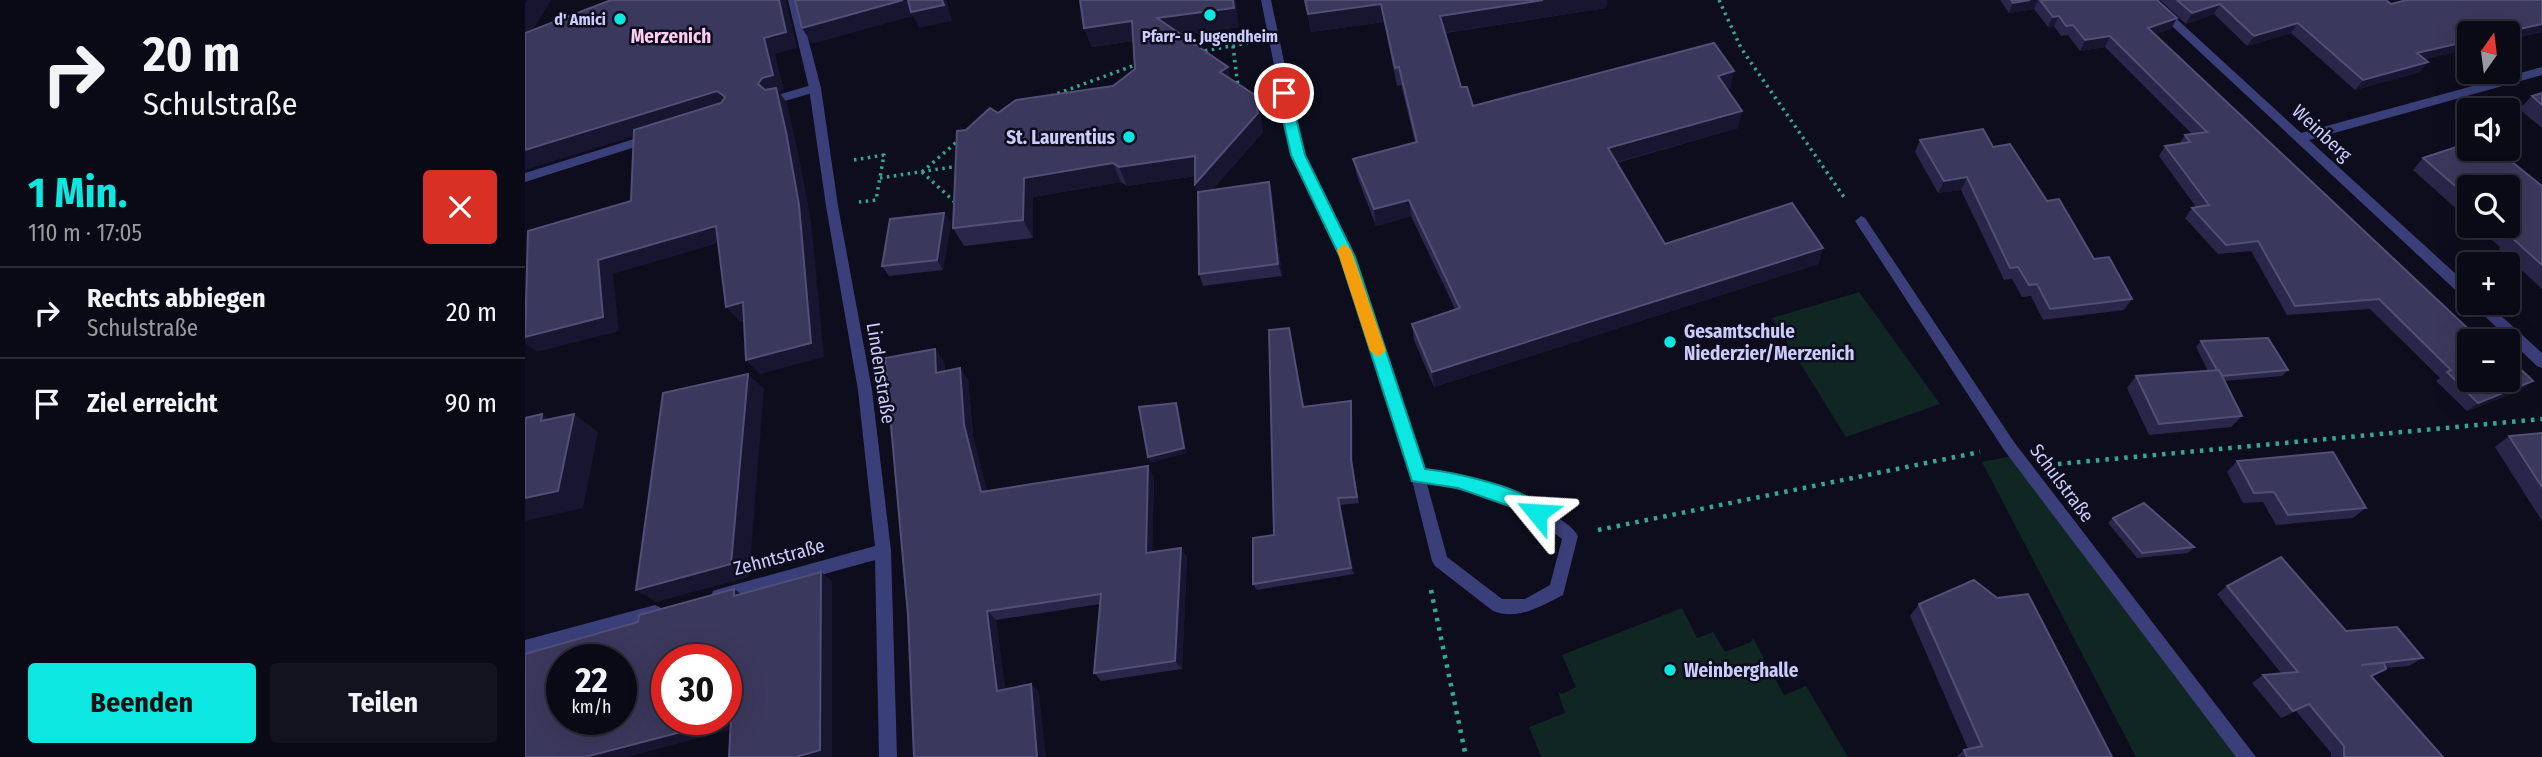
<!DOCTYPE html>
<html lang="de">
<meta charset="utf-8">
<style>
:root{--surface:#0a0a16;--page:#13131f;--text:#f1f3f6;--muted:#999aa1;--line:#2a2b35;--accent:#0ce7e2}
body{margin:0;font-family:"Fira Sans Condensed",sans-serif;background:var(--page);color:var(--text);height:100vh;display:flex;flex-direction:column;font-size:26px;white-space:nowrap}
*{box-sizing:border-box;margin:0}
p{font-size:23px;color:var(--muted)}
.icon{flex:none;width:38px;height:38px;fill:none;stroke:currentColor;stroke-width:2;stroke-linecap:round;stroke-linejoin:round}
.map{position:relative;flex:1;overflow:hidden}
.sheet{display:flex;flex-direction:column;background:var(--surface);width:525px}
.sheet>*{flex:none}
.guide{background:#0a0a16;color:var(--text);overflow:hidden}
.needle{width:46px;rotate:14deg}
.tools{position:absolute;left:1932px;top:21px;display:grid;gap:14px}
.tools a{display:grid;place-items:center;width:63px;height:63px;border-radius:7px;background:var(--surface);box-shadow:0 7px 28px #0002,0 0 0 2px var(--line);font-size:35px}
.speed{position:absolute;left:21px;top:644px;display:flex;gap:14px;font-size:35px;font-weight:700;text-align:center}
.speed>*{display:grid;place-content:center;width:91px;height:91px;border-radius:50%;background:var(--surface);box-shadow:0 7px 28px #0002,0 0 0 2px var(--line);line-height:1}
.speed small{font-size:18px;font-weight:400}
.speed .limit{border:10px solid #d22;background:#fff;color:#111}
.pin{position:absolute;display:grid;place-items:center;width:60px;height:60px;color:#fff;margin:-30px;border:4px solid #fff;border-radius:50%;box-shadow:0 2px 7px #0007}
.me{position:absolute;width:77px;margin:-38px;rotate:297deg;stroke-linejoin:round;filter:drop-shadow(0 0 5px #0008)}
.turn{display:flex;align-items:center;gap:24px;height:147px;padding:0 28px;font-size:32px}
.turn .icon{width:91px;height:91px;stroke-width:2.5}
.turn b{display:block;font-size:49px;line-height:60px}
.round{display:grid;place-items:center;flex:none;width:74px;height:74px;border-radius:7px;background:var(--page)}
.headline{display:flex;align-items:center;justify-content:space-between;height:119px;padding:0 28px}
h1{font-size:42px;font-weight:700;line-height:52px;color:var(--accent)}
.cta{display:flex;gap:14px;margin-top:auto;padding:14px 28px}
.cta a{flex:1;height:80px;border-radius:7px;background:var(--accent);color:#111;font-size:28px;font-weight:700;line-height:80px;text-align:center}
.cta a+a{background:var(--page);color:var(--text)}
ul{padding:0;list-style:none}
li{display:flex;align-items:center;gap:21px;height:91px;padding:0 28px;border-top:2px solid var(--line)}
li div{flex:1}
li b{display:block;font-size:26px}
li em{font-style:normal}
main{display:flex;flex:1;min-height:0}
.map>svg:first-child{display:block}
</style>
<main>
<section class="sheet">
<div class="guide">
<div class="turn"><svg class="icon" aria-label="right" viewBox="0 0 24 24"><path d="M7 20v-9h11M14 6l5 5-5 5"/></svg><div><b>20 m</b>Schulstraße</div></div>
</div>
<div class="headline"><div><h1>1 Min.</h1><p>110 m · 17:05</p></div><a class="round" style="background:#d93025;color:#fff"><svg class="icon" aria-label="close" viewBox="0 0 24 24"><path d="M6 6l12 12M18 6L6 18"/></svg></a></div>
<ul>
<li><svg class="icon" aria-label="right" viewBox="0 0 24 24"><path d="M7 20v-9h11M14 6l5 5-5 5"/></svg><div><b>Rechts abbiegen</b><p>Schulstraße</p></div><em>20 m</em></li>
<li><svg class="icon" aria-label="arrive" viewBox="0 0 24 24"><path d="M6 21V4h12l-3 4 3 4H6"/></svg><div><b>Ziel erreicht</b></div><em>90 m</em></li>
</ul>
<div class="cta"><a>Beenden</a><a>Teilen</a></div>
</section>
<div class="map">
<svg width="2017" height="757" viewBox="0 0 2017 757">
<rect width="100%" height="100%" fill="#0d0d1d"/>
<g fill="#102623">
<polygon points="1334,292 1415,404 1321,437 1247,318"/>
<polygon points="1487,456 1717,757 1611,757 1457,462"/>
<polygon points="1157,608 1172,638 1188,632 1200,652 1226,642 1228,638 1259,695 1281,686 1323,757 1016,757 1004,727 1040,713 1033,692 1037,694 1051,687 1037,655"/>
</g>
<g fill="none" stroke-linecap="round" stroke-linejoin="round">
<g stroke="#33a893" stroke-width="3.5" stroke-dasharray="2.5 4.5" stroke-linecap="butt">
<polyline points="1194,0 1216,48 1321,200"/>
<polyline points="708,46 713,87"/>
<polyline points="673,52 723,43"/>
<polyline points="526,96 613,64"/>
<polyline points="329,160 359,155 351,200 334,202"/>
<polyline points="397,172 434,140"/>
<polyline points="397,172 432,204"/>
<polyline points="355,178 434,166"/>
</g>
<g stroke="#33a893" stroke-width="4.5" stroke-dasharray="3.5 6" stroke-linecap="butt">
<polyline points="1533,464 2017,419"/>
<polyline points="1073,530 1455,452"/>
<polyline points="906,590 941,757"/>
</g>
<g fill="#3a3f79" fill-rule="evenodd">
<polygon points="290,84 296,88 294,91 253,103 247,99 249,96"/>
<polygon points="125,134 131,138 129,141 0,182 0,173"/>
</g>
<g fill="#3a3f79" fill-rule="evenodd">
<polygon points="263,0 273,0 296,88 313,206 347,390 366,551 372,757 354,757 350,560 194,603 188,601 186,596 188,591 194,589 350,546 333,390 301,206 284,88"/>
<path d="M736 0H746L779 155 828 257 899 470C945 476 989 489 1028 515 1037 520 1048 527 1053 536L1038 595C1016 606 993 621 968 611L910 566 907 561 886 476 816 257 767 155ZM902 484C952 491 997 507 1037 539L1025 585 1000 599H977L922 557Z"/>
<polygon points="1619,0 1631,0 1776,133 2017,67 2017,75 1784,140 1944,286 1944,299 1939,298"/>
<polygon points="1336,216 1340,218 1489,442 1731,757 1711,757 1479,450 1332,224 1330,221"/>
<polygon points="1946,303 1962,303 2017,353 2017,368 2012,366"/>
<polygon points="130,605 136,608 138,613 136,618 130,621 0,656 0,640"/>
</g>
</g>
<g fill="#29264a">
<polygon points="780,0 1082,0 1081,8 920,33 936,87 948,106 1206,88 1202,90 1217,111 1213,128 1091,163 1140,244 1298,248 1293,264 909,387 889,340 887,324 930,309 886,216 851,226 832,176 828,159 890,142 876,85 872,86 859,22 786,32"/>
<polygon points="1475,0 1632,0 1646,29 1630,34 1997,390 1942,411 1911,381 1915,378 1845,309 1762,315 1726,251 1693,254 1660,218 1667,208 1671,207 1634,156 1640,146 1654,144 1660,135 1667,134 1580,47 1555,51 1543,35 1536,36 1529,26 1523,27 1509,9 1484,13"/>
<polygon points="1635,0 1861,0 1866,4 2017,0 2017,32 1900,59 1895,72 1830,90 1766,33 1722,46 1689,14 1661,24"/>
<polygon points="714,27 656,35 706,79 730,95 735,113 738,132 687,190 744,182 747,194 757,276 678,286 674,274 673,192 670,184 670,176 602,186 596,182 508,197 508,238 439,246 428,228 441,130 473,113 588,86 610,69 608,41 567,47 559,28"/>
<polygon points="2017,93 2017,128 1994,109 2007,96"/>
<polygon points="1395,140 1468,147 1522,201 1569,259 1607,299 1599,310 1518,320 1506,296 1497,297 1487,279 1479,280 1436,190 1413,193 1390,152"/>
<polygon points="1898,158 2017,186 2017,289 1974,249 1975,247 1951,226 1983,226 1944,187 1944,220 1888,170"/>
<polygon points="419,213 426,223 418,270 364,276 357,266"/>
<polygon points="764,328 779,406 827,409 828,467 834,503 815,505 829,574 732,590 728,584 749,535"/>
<polygon points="1676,341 1763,370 1757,376 1699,381 1717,416 1706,427 1624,435 1602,388 1611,376 1683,371 1671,347"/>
<polygon points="419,361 420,371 443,379 448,436 462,491 629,477 627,552 662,557 657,669 576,681 569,673 575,604 471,620 480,689 514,692 389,757"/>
<polygon points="2017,433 2017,521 1970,447 1984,436"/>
<polygon points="1712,461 1841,508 1828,518 1751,525 1738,502 1718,503 1702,472"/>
<polygon points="1588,518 1669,547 1663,553 1612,558 1583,523"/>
<polygon points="1702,586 1821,631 1898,658 1884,666 1860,668 1847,677 1918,757 1806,757 1806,753 1771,711 1756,718 1727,683 1738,675 1756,673 1692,594"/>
<polygon points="1394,604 1587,757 1431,757 1439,750 1443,749 1385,616"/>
</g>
<g fill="#171530">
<polygon points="2,0 26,0 9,28 0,33 0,4"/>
<polygon points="254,0 261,0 272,48 250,54 259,90 254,92 262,103 272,147 286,220 299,357 235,374 221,360 244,100 233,84 237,78 239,38"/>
<polygon points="378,0 421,0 427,21 394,28 388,16 287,44 277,28"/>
<polygon points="708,0 711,0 714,27 638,37 632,18"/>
<polygon points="1018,0 1082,0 1081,8 917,33 915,16"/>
<polygon points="1505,0 1513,0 1509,9 1484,13 1488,3"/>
<polygon points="856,4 859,22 786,32 783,14"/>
<polygon points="1695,4 1689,14 1661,24 1667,13"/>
<polygon points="1534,16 1529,26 1523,27 1528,17"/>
<polygon points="1652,18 1646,29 1618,38 1623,28"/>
<polygon points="607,21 614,40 567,47 559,28"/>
<polygon points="1773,23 1766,33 1722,46 1729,36"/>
<polygon points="2017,24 2017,32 1983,40 1983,33 1977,33"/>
<polygon points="1585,36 1580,47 1555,51 1560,40"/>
<polygon points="1944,41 1944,49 1884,63 1892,53"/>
<polygon points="1903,62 1895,72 1830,90 1838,80"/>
<polygon points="703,67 708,86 695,72"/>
<polygon points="1209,71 1206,88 1190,93 1193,76"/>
<polygon points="192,91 204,107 0,170 0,150"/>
<polygon points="730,95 735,113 738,132 677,202 670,184"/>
<polygon points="1217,111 1213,128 1081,165 1083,148"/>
<polygon points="670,156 676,175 602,186 594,167"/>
<polygon points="588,163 596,182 508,197 508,238 498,220 499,178"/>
<polygon points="1442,177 1436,190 1413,193 1419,181"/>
<polygon points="744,182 747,194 757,276 753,264"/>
<polygon points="884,200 886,216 851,226 849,209"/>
<polygon points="419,213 426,223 418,270 412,260"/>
<polygon points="191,226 204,240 88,274 94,331 12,352 0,343 0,337 73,260"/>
<polygon points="1298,248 1293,264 909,387 907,372"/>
<polygon points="218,302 232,316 215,322 201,307"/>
<polygon points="764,328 766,336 780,414 778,407"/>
<polygon points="410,349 419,361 420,384 411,373"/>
<polygon points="435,368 443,379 448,436 465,502 456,492 439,425"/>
<polygon points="223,374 239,389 224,577 131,602 111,590"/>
<polygon points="2008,381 1997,390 1942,411 1953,403"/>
<polygon points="826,401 827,409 828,467 834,503 826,460"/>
<polygon points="651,403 654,409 662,453 626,463 623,457"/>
<polygon points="17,414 42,432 16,421"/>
<polygon points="49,414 73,432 58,508 0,521 0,498"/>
<polygon points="623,466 629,477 627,562 621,553"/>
<polygon points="813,498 815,505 829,574 826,568"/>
<polygon points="656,548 662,557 657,669 650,661"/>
<polygon points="296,572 307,581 307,757 271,757"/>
<polygon points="209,589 222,598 209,596"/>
<polygon points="462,611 471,620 482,699 472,691"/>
<polygon points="506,684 514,692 521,757 512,757"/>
<polygon points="206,719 220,726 102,757 60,757"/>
</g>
<g fill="#3b385d" stroke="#514f76" stroke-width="2" fill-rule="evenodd">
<polygon points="86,0 254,0 261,32 239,38 248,75 237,78 233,84 240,90 251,88 261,132 274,205 286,343 221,360 218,302 201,307 191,226 73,260 78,317 0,337 3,231 106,201 109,130 196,103 200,97 192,91 0,150 0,33"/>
<polygon points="270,0 378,0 277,28"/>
<polygon points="383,0 417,0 419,5 386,12"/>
<polygon points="555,0 708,0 709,8 632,18 703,67 695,72 730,95 733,113 670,184 670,156 594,167 588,163 499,178 498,220 428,228 432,131 441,130 465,108 473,113 491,100 588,86 610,69 607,21 559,28"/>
<polygon points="780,0 1018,0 915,16 936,87 942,87 948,106 1189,43 1209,71 1193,76 1217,111 1083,148 1140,244 1267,203 1298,248 907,372 887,324 935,308 884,200 849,209 828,159 892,142 874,67 870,68 856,4 783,14"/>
<polygon points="1486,0 1505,0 1488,3"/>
<polygon points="1515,0 1632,0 1652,18 1623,28 1954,339 1961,337 1966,341 1944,341 1944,380 1983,380 1983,357 2008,381 1953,403 1922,372 1926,370 1854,299 1770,306 1733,241 1701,245 1667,208 1684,205 1640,146 1665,142 1660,135 1682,132 1585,36 1560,40 1548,25 1541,26 1534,16 1528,17"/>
<polygon points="1652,0 1861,0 1866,4 1882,0 2017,0 2017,24 1977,33 1944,33 1944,41 1892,53 1903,62 1838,80 1773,23 1729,36 1695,4 1667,13"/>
<polygon points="2017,93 2017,105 2007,96"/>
<polygon points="1458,129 1468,147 1485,144 1522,201 1534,199 1569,259 1584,257 1607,299 1525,309 1512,284 1504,285 1493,267 1485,268 1442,177 1419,181 1395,140"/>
<polygon points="1944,143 1944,149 1971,149 2017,186 2017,265 1986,237 1989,236 1977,226 1983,226 1983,187 1944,187 1944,198 1898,158"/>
<polygon points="744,182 753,264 674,274 673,192"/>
<polygon points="419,213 412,260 357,266 365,219"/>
<polygon points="764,328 778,407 826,401 826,460 832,497 813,498 826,568 728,584 728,538 749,535 744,330"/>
<polygon points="1743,338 1763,370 1697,376 1694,370 1692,370 1676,341"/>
<polygon points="410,349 411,373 435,368 439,425 456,492 623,466 621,553 656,548 650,661 569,673 576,594 462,611 472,691 506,684 512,757 389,757 383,615 360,358"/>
<polygon points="1694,370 1717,416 1634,424 1611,376"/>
<polygon points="223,374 206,564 111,590 138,393"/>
<polygon points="651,403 659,448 623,457 614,407"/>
<polygon points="17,414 16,421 49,414 33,491 0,498 0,418"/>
<polygon points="2017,433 2017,487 1984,436"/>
<polygon points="1808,452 1841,508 1763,515 1749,492 1729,493 1712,461"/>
<polygon points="1619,503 1669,547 1617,553 1588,518"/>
<polygon points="1756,557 1821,631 1872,627 1898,658 1836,665 1859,663 1861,669 1846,676 1918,757 1819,757 1819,746 1784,704 1768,711 1738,675 1773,672 1702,586"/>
<path d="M296 572 295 750 271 757H204L206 719 60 757H0V654L113 622 114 615 209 589V596ZM37 660H96V719H37ZM142 660H201V719H142Z"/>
<polygon points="1449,580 1472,598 1503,594 1587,757 1442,757 1439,750 1457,746 1394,604"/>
</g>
<path fill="#0ce7e2" stroke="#089693" stroke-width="2" d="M759 88 765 93 780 155 830 257 900 469C926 472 1009 488 1021 513L1018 518 1012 521 987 507 933 488 887 481 815 257 766 155 752 93Z"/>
<polygon fill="#f59e0b" points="819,244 826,250 861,351 853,357 845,351 812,250"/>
<g fill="#0ce7e2" stroke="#0d0d1d" stroke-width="2.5">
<circle cx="685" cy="15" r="7"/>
<circle cx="95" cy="19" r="7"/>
<circle cx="604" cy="137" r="7"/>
<circle cx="1145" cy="342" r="7"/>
<circle cx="1145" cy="670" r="7"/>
</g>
<g text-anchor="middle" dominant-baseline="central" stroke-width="5" stroke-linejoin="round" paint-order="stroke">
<g font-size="16" font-weight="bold" fill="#cbccfc" stroke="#0d0d1d" text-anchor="end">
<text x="81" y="19">d' Amici</text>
<text x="685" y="36" text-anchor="middle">Pfarr- u. Jugendheim</text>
</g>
<g font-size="19" font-weight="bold" fill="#fccdf1" stroke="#0d0d1d">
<text x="146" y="36">Merzenich</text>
</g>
<g font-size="19" fill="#cbccfc" stroke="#0d0d1d">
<text transform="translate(1797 133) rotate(43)">Weinberg</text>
<text transform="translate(356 373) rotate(81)">Lindenstraße</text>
<text transform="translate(1537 483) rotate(53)">Schulstraße</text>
<text transform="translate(254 557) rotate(-15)">Zehntstraße</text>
</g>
<g font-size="19" font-weight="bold" fill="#cbccfc" stroke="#0d0d1d" text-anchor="start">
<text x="590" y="137" text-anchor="end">St. Laurentius</text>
<text x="1159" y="331">Gesamtschule<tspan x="1159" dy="22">Niederzier/Merzenich</tspan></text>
<text x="1159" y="670">Weinberghalle</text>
</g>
</g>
</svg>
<div class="tools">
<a><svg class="needle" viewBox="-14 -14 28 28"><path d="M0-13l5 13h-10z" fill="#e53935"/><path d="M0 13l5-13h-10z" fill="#999aa1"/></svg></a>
<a><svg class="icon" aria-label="sound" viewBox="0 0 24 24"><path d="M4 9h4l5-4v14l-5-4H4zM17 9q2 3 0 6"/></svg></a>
<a><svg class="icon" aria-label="search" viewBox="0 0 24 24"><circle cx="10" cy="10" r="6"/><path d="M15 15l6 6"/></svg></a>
<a>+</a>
<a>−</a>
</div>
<div class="speed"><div>22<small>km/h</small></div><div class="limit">30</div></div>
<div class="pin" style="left:759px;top:93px;background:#d93025"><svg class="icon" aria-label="arrive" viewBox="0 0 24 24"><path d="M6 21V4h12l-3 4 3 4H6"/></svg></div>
<svg class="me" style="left:1012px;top:513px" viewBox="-20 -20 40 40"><path d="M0-17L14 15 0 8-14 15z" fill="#0ce7e2" stroke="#fff" stroke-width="4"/></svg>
</div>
</main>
